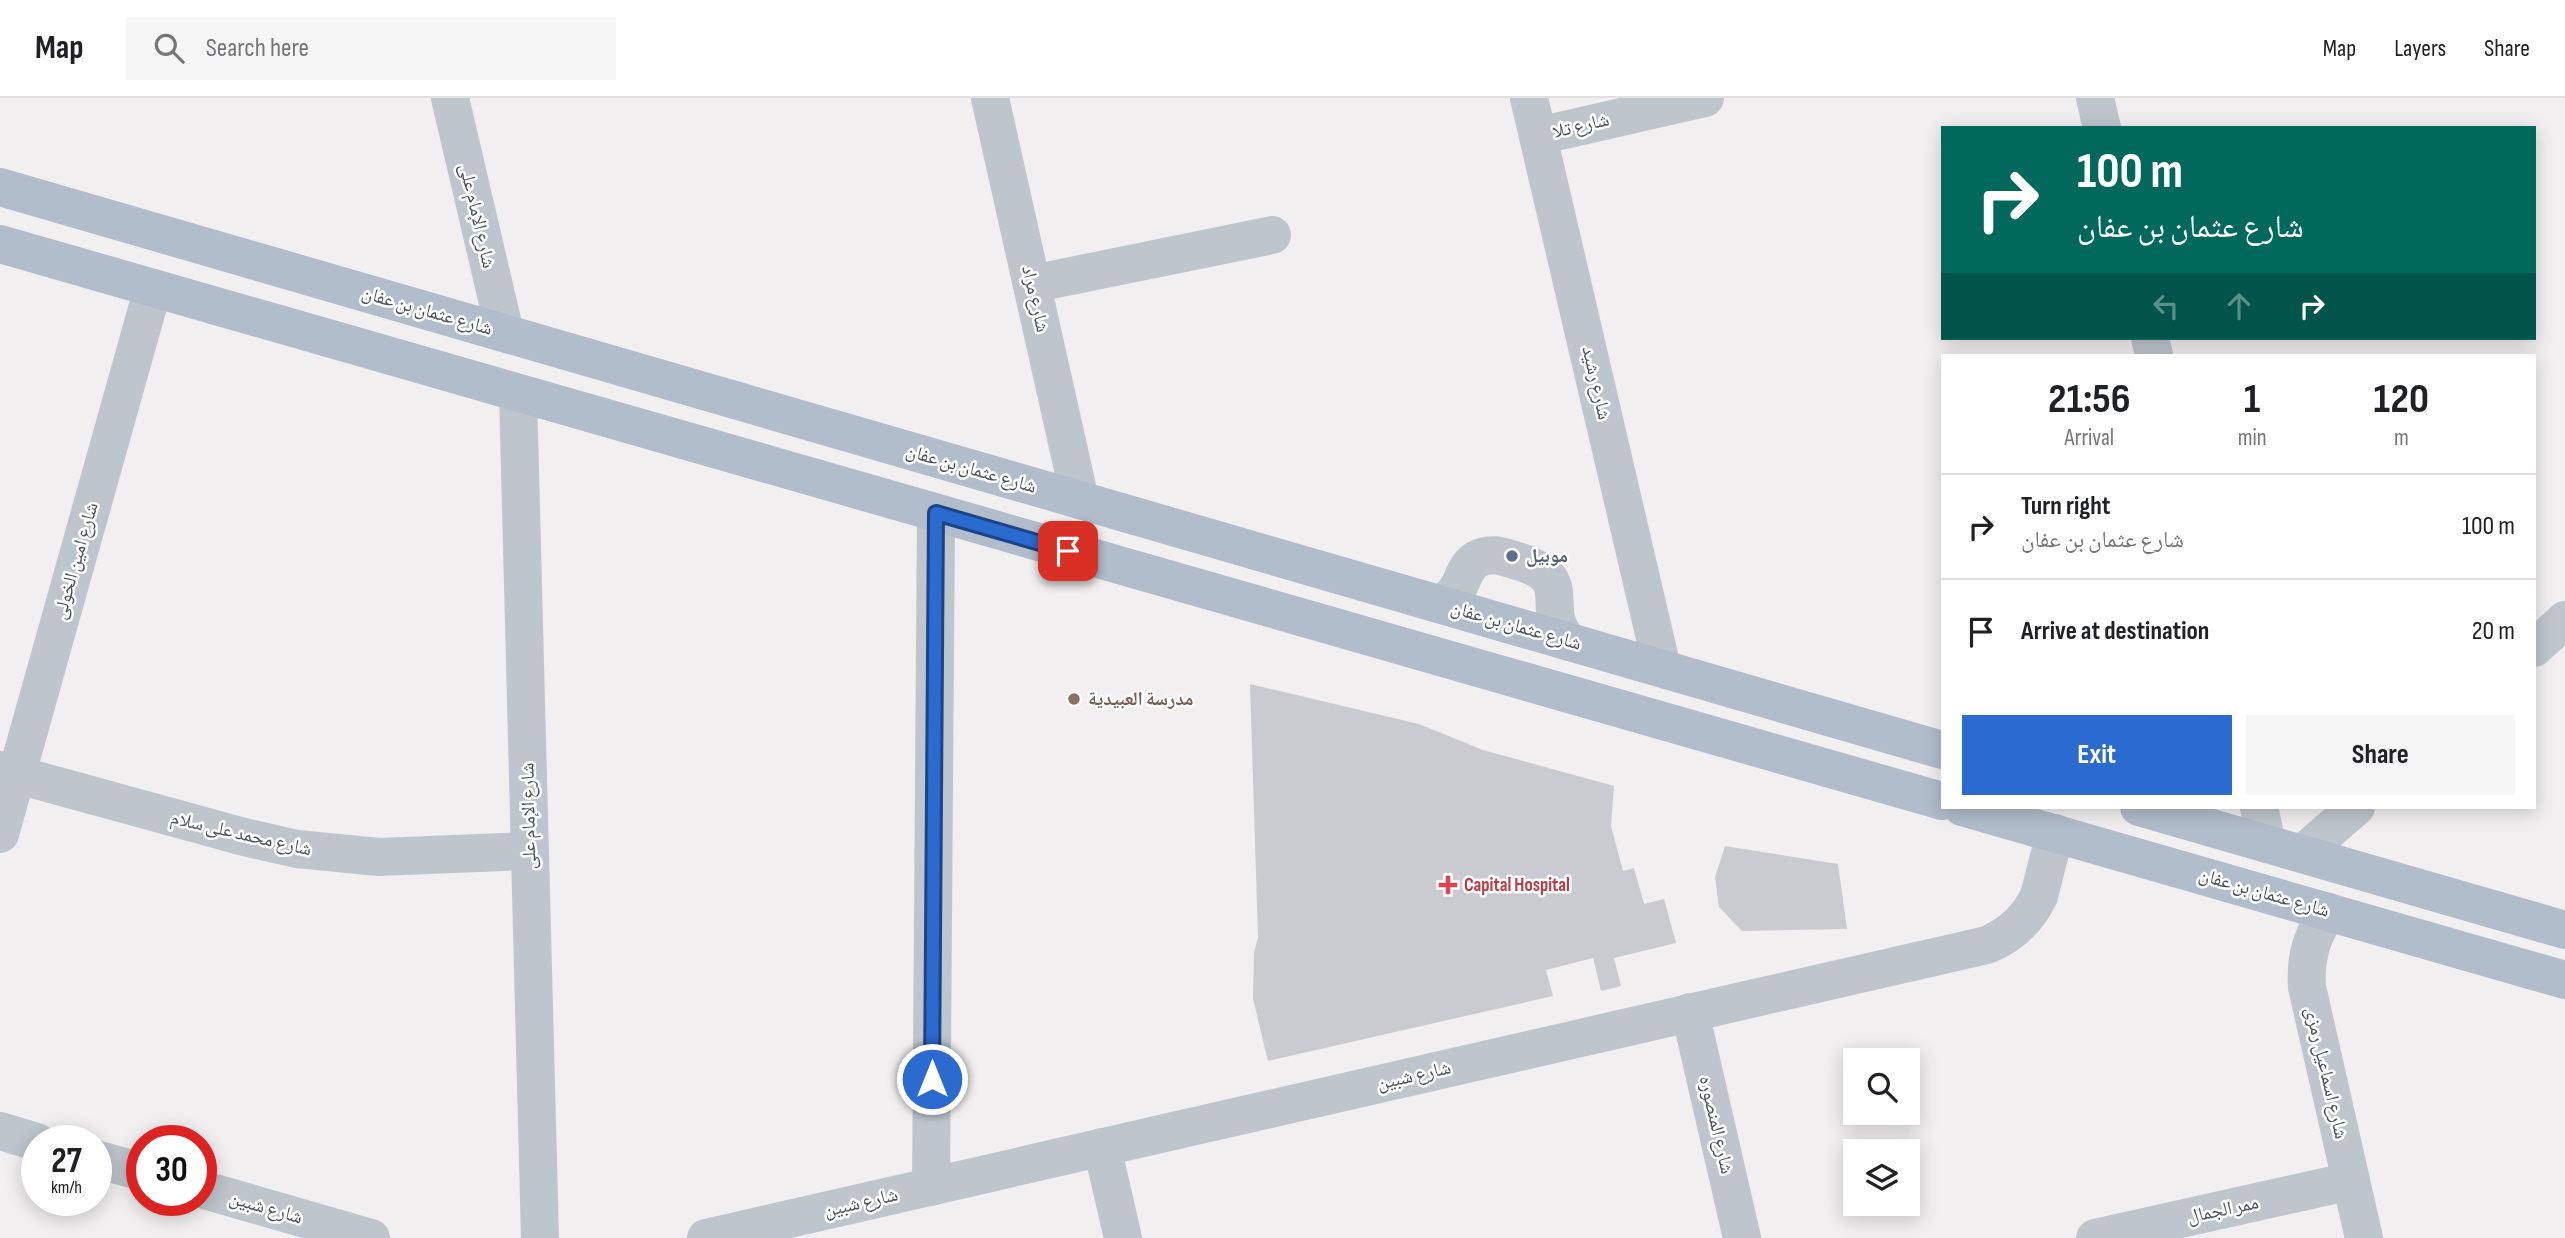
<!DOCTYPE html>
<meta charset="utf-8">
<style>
:root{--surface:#fff;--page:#f6f6f6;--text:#202124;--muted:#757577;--line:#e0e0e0;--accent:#2b6acf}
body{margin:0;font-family:"Sofia Sans Condensed","Noto Naskh Arabic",sans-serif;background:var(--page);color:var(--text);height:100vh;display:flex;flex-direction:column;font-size:26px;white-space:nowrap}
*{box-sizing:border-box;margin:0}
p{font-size:23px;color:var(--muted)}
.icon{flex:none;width:38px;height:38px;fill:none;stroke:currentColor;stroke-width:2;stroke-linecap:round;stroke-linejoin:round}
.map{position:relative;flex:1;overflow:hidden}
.drawer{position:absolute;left:1941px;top:256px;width:595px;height:455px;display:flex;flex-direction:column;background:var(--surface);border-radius:0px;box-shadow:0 4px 18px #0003}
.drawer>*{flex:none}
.guide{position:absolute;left:1941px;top:28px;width:595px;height:214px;border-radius:0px;box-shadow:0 4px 18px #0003;background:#00695c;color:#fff;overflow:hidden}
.controls{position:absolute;left:1843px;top:950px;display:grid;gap:14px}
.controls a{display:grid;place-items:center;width:77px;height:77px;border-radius:0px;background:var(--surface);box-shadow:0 4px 18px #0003;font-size:35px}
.speed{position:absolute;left:21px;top:1027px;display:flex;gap:14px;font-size:35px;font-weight:700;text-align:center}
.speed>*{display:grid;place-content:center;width:91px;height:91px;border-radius:50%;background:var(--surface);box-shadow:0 4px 18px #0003;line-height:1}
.speed small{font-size:18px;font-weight:400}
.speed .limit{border:10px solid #d22;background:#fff;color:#111}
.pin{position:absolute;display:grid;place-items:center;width:60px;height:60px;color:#fff;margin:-30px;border-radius:14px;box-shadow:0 4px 10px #0006}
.me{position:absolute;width:77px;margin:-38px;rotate:0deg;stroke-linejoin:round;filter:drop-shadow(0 0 5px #0008)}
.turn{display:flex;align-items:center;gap:24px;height:147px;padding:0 21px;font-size:32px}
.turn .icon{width:91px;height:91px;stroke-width:2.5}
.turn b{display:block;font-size:49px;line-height:60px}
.lanes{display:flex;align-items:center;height:66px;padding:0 21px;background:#0003;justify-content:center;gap:35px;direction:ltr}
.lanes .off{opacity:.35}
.eta{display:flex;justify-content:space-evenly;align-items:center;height:119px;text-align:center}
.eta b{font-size:42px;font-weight:700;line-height:49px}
.primary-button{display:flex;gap:14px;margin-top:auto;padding:14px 21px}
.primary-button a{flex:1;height:80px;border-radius:0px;background:var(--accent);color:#fff;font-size:28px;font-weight:700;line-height:80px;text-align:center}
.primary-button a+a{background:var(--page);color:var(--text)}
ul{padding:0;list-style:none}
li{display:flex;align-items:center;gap:21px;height:105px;padding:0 21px;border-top:2px solid var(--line)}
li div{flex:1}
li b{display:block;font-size:26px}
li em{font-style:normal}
header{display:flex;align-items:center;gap:42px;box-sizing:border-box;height:98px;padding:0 35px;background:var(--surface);border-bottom:2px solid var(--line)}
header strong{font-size:33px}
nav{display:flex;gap:38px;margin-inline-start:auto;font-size:24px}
.search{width:490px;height:63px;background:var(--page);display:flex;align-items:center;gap:18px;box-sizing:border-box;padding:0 24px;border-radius:0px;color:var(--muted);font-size:26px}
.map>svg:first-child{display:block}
</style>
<header>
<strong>Map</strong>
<div class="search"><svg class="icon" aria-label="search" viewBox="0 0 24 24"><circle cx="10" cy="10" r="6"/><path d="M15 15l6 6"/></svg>Search here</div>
<nav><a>Map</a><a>Layers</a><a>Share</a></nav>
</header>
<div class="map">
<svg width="2565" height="1140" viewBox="0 0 2565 1140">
<rect width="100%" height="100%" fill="#f1efef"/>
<g fill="#c9cbd1">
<polygon points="1250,586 1419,626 1483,652 1614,688 1611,728 1623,773 1634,770 1644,806 1664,801 1676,845 1614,860 1621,888 1601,893 1593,860 1546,872 1553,898 1268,963 1253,901 1254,855 1258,839"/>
<polygon points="1725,748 1838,766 1847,831 1742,833 1719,809 1715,779"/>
</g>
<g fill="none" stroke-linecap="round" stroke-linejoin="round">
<g stroke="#bec5cc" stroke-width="38">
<polyline points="450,0 505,235"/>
<polyline points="990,0 1080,402"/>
<polyline points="1529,0 1662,570"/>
<polyline points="2095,0 2102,30"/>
<polyline points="1538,38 1705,0"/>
<polyline points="1032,186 1272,137"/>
<polyline points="2150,240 2154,257"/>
<polyline points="518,296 540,1140"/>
<path d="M1440 506C1466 493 1459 472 1477 461 1490 454 1501 458 1514 462 1582 481 1535 508 1569 544"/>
<polyline points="2534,550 2565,522"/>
<polyline points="0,672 244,739 297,751 379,759 529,753"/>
<polyline points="2259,709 2267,746"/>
<polyline points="0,736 153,190"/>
<polyline points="2302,756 2356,709"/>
<path d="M2329 814C2312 835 2305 861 2307 889L2364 1140"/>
<polyline points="1690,914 1742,1140"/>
<polyline points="0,1033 37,1044"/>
<polyline points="1102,1049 1123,1140"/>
<polyline points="96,1061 142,1074"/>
<polyline points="931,1089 936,415"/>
<polyline points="201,1091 371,1140"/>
<path d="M706 1140 1987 847C2011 837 2028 821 2039 798L2055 735"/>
<polyline points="2095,1140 2351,1083"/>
</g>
<g stroke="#b1bdcb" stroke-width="38">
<polyline points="0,89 1942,652"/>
<polyline points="0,146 1942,703"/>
<polyline points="1962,709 2565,882"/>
<polyline points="2139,709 2565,832"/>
</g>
</g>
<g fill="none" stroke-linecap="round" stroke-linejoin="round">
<g stroke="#1c4587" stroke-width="18">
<polyline id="route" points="932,981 936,415 1068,453"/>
</g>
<use href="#route" stroke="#2b6acf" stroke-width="12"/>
</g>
<circle fill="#5c6f8a" stroke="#fff" stroke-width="2.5" cx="1512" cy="458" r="7"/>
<circle fill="#8d6e63" stroke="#fff" stroke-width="2.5" cx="1074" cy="601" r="7"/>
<path fill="#e0444e" stroke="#fff" stroke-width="2.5" d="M1444.5 776.5h7v7h7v7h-7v7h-7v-7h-7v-7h7z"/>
<g text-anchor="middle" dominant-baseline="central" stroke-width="5" stroke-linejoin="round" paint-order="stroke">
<g font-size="19" fill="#48515a" stroke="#fff">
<text transform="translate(1581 28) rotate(-13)">شارع تلا</text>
<text transform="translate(477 118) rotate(77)">شارع الإمام على</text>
<text transform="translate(1035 201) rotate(77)">شارع مراد</text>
<text transform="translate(427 213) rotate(16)">شارع عثمان بن عفان</text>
<text transform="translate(1596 285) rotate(77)">شارع رشيد</text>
<text transform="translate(971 371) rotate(16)">شارع عثمان بن عفان</text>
<text transform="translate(76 463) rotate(-74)">شارع امين الخولى</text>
<text transform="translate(1516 528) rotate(16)">شارع عثمان بن عفان</text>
<text transform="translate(529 718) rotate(-91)">شارع الإمام على</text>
<text transform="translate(241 736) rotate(13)">شارع محمد على سلام</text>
<text transform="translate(2264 795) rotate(16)">شارع عثمان بن عفان</text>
<text transform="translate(2326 975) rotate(77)">شارع اسماعيل رمزى</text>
<text transform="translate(1414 978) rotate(-13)">شارع شبين</text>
<text transform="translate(1716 1027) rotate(77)">شارع المنصوره</text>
<text transform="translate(861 1105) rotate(-13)">شارع شبين</text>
<text transform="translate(266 1110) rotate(16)">شارع شبين</text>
<text transform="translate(2223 1112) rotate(-12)">ممر الجمال</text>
</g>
<g font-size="19" font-weight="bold" fill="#4e5e75" stroke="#fff" text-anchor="start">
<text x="1526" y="458">موبيل</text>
</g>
<g font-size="19" font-weight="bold" fill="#785e54" stroke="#fff" text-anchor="start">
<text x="1088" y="601">مدرسة العبيدية</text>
</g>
<g font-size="19" font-weight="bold" fill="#be3a42" stroke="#fff" text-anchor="start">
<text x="1464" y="787">Capital Hospital</text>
</g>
</g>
</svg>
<div class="controls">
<a><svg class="icon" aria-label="search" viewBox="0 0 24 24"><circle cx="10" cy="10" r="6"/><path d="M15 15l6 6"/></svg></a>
<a><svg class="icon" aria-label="layers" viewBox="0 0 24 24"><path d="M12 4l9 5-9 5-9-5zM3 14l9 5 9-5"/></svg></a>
</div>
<div class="speed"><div>27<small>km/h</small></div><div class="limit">30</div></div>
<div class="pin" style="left:1068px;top:453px;background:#d93025"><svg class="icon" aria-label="arrive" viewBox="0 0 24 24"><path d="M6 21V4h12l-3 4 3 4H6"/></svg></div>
<svg class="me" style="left:932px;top:981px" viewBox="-20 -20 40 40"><circle r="17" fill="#2b6acf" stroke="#fff" stroke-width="3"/><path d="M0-11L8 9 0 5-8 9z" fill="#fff"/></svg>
<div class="guide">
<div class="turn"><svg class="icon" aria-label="right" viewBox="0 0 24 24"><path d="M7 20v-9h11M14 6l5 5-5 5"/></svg><div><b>100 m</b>شارع عثمان بن عفان</div></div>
<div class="lanes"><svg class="icon off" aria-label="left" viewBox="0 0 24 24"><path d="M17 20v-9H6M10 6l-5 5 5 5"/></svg><svg class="icon off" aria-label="ahead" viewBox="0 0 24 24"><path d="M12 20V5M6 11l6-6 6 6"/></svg><svg class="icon" aria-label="right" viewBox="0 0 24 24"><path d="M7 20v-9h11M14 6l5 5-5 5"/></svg></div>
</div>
<section class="drawer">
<div class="eta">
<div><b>21:56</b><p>Arrival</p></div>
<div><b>1</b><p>min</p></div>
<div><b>120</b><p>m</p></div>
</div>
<ul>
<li><svg class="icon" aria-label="right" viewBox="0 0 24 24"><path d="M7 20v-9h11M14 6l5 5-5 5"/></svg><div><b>Turn right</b><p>شارع عثمان بن عفان</p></div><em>100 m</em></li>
<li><svg class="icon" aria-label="arrive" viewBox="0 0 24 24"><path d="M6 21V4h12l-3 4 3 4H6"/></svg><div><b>Arrive at destination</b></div><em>20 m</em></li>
</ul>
<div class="primary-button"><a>Exit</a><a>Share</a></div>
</section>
</div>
